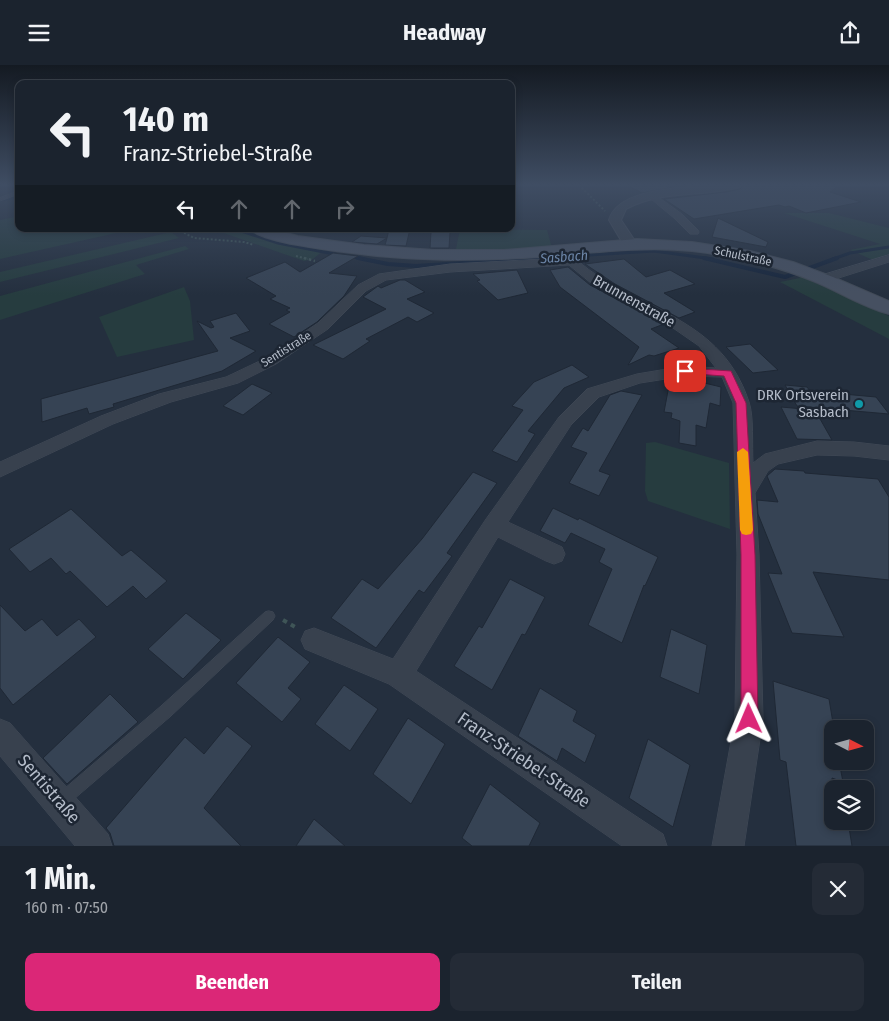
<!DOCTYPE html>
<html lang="de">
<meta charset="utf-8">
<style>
:root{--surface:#1b232e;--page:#242b36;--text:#f1f3f6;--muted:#a0a4aa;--line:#39404a;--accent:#db2777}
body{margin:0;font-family:"Fira Sans Condensed",sans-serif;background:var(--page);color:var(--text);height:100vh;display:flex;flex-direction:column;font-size:19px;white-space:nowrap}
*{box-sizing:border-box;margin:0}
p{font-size:16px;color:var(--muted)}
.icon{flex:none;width:28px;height:28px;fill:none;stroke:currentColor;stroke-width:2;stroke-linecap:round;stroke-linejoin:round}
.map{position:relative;height:781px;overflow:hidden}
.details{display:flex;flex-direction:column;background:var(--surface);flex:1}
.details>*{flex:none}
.guide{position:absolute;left:15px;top:15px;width:500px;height:152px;border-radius:10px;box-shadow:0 2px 8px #0003,0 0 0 1px var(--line);background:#1b232e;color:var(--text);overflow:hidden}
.needle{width:32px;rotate:96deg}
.tools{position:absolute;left:824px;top:655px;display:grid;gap:10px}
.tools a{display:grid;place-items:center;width:50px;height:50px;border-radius:10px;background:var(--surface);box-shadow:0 2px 8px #0003,0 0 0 1px var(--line);font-size:25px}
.pin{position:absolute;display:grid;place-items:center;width:42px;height:42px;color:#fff;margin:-21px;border-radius:10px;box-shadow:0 2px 8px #0006}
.me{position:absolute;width:55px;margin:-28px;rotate:359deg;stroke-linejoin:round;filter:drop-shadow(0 0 4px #0008)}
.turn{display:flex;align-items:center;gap:18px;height:105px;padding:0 25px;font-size:22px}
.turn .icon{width:65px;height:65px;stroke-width:2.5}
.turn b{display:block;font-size:35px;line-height:42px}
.lanes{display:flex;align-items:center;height:48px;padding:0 25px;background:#0003;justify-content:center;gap:25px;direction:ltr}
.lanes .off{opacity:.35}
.round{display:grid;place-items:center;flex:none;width:52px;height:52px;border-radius:10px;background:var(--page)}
.overview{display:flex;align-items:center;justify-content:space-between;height:85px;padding:0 25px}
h1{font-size:30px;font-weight:700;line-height:38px}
.cta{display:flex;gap:10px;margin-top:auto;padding:10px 25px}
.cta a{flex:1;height:58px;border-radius:10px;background:var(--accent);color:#fff;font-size:20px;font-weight:700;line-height:58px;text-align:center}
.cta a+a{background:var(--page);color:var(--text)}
header{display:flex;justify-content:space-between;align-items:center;height:65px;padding:0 25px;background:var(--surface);font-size:22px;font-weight:700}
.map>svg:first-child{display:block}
</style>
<header><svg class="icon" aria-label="menu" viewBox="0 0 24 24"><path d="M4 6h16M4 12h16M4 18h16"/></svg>Headway<svg class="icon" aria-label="share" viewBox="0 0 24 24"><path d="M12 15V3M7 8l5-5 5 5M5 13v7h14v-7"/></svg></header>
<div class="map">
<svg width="889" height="781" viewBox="0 0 889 781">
<rect width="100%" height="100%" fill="#242f3e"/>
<g fill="#263c3f">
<polygon points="784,148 829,148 889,163 889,189 873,195 850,185 880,179"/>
<polygon points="19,151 19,164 134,164 0,194 0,155"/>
<polygon points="212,164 250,164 277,173 324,185 313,194 304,196"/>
<polygon points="460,164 547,165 552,183 455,189"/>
<polygon points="171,167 179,173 0,217 0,207"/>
<polygon points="185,181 189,184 136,200 145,209 0,255 0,231"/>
<polygon points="796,209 889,251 889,274 780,217 800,213"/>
<polygon points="184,222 190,236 194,275 117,292 99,252"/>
<polygon points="655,377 729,398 730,464 648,436 645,426 646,378"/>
</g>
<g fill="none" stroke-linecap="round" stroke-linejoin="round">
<g stroke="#17263c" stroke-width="3">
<polyline points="0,135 19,132"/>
<polyline points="235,164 278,178 339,190"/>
<polyline points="348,191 364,194"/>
<polyline points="523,194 654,186 713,194"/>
<polyline points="833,194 850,188 889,182"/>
</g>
<g stroke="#17263c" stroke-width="4">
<polyline points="358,193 388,199 416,201 543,193"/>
<polyline points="704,193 785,212 837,193"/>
</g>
</g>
<g fill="#364354" stroke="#1f2835">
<polygon points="627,120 685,120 642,128"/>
<polygon points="743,120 840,120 830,127 861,137 806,148 789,141 785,142 779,140 694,154 664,134 726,127 740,124"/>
<polygon points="718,153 768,177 766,182 712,172"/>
<polygon points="389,164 410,164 406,181 385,180 387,173 377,179 352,177 361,171 387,173"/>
<polygon points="431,167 450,167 449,183 430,183"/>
<polygon points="333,188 358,191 329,208 357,211 344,231 317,257 294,272 269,259 290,247 286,245 290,243 270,234 276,231 246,213 285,197 300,207"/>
<polygon points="624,194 646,212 670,205 695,219 664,228 695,247 679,253 615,219 585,199"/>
<polygon points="568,202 590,220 664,259 651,264 679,283 654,291 649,290 628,300 639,282 560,222 550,205"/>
<polygon points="517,205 528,228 498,235 477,216 480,215 473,209"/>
<polygon points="400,215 405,215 425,227 407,234 434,248 417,257 408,252 366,274 370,276 343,294 313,280 386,244 363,232 378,221 381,223"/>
<polygon points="236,248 250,266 230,273 256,286 222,306 113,339 114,342 89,349 87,343 42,357 41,334 218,286 197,256 211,263 214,262 210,256"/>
<polygon points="750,279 778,305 753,308 726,282"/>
<polygon points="572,300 589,312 564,323 528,366 535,369 517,397 492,386 523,345 512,341 534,317"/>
<polygon points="684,313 721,322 720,341 710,338 706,363 696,360 696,381 679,378 680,356 671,353 672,348 664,347 670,315"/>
<polygon points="252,319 272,328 243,350 223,341"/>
<polygon points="785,320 807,322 810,326 876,332 889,349 797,341"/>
<polygon points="621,326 642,330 599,406 610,410 599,431 569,418 587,388 571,382 583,363 588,366 610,330"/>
<polygon points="781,342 815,345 832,375 797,374"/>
<polygon points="775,404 804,406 805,408 878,414 889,432 889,515 813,507 844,572 792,568 768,508 782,509 758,449 757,435 778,437 767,411"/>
<polygon points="473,407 497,418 447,488 452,491 424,528 419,525 376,583 331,553 362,514 378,524 422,474"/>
<polygon points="553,443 578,455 579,453 658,492 645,521 644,520 622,578 588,560 612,504 599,497 605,484 571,468 565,478 540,466"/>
<polygon points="71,444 122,491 131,485 167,516 146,534 133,521 107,542 70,506 66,509 51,493 30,507 9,484"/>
<polygon points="510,514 545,532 525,570 522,569 492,625 454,601 479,561 482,563"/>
<polygon points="0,540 25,566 42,554 57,571 79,554 96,572 13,640 0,623"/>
<polygon points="186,548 221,575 183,614 148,584"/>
<polygon points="671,564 707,580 699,629 660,612"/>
<polygon points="278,572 310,597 288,623 301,634 282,657 236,618"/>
<polygon points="773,616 829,634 834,664 832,696 839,696 843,717 832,713 832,756 848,756 852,781 796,781 786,697 780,695"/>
<polygon points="344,620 378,644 350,686 315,659"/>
<polygon points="540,623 577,646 573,656 596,670 585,698 562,683 557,696 518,671"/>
<polygon points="110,629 138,657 67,719 43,693"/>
<polygon points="408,653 445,679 411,739 373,709"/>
<polygon points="227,661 252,681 204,743 241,781 114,781 110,768 106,763 185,672 204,689"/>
<polygon points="648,674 690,700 673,762 629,733"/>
<polygon points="490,719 540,758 529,781 472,781 462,773"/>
<polygon points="314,754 345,781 296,781"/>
</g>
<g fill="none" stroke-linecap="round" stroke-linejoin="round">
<g stroke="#414a57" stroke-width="1">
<g id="service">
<polygon points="19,126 19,129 0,136 0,133"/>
<polygon points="269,546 273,547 275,551 273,555 171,651 67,740 62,742 57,740 55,735 57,730 161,641 265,547"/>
</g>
</g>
<g stroke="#414a57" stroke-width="1">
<g id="minor">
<polygon points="654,129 682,149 698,165 699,167 698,169 690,169 674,153 651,134 651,130"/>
<path d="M562 183 566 184C622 246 718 242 749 337 754 351 752 381 753 398L765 389 817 376 854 377 889 381V395L854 391 817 390 778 399 768 406 755 428 759 490 763 654 744 781H712L735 654 737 490 733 338 722 312 685 311 640 318 599 332 571 360 508 457 562 482 565 489 562 496 554 499 546 496 498 472 416 606 663 769 667 781H622L389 619 305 584 301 575 305 566 314 563 393 594 486 454 559 352 587 324 637 309 685 301 716 303 699 281 660 254 591 218 569 200 450 207 386 215 366 226 328 264 276 299 238 318 171 337 113 359 0 412V397L101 351 159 329 226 312 266 293 318 258 358 220 379 209 450 199 562 193 556 186Z"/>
<polygon points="889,190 889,197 823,218 817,214 819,211"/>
<polygon points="0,654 10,658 108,769 112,781 75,781 0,691"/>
</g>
</g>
<g stroke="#414a57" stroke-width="2">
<path id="tertiary" d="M711 120H741L740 122C703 132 660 125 626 144L621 155 637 179 635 182H625L609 155C618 123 683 123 711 120Z"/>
</g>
<g stroke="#414a57" stroke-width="2">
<path id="secondary" d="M251 164H271L298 171 364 180 434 185H504L637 174 692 177 750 186 793 197 833 212 889 236V249C862 242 838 226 813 216 774 200 733 191 692 186 640 181 592 188 541 192 478 196 415 197 352 188 334 186 259 177 251 164Z"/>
</g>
<g stroke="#3f5557" stroke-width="2" stroke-dasharray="2 2" stroke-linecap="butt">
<polyline points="579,120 605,146"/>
<polyline points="177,164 194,173 244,177 254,180"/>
<polyline points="296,191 308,194"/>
</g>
<polyline stroke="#3f5557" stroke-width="2.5" stroke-dasharray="2.5 2.5" stroke-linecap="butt" points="304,193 315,196"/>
<polyline stroke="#3f5557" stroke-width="4" stroke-dasharray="4.5 4.5" stroke-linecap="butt" points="283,555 297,563"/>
<use href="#service" fill="#38414e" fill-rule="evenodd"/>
<use href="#minor" fill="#38414e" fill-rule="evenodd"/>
<use href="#tertiary" fill="#38414e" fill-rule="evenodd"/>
<use href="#secondary" fill="#465061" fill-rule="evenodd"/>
</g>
<linearGradient id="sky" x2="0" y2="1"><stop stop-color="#141a22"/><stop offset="0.52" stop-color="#3f4d63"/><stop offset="1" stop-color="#3f4d63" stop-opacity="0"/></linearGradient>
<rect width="889" height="230" fill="url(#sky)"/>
<polygon fill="#db2777" stroke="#8e194d" points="685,303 731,306 746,338 755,490 758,654 755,660 749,663 743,660 741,654 741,490 736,338 724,311 682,308 682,304"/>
<polygon fill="#f59e0b" points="743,383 748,387 753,465 751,469 746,470 742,469 740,465 737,387"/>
<circle fill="#0f9aa8" stroke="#1d2633" stroke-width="2" cx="859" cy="339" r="5"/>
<g text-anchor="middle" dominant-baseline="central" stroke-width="5" stroke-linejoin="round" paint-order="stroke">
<g font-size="12" fill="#b4bcc9" stroke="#1d2633">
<text transform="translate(743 191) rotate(12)">Schulstraße</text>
<text transform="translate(286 284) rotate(-32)">Sentistraße</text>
</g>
<g font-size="14" font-style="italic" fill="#6d86a8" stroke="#1d2633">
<text transform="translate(564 192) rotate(-4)">Sasbach</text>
</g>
<g font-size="15" fill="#b4bcc9" stroke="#1d2633">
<text transform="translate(634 236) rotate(29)">Brunnenstraße</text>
</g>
<g font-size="15" fill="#b4bcc9" stroke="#1d2633" text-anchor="end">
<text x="849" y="330">DRK Ortsverein<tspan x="849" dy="17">Sasbach</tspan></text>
</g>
<g font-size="18" fill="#b4bcc9" stroke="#1d2633">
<text transform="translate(524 695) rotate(34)">Franz-Striebel-Straße</text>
<text transform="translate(49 724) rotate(49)">Sentistraße</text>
</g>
</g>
</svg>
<div class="tools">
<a><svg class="needle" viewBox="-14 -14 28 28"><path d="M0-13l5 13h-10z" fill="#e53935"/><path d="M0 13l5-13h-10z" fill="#a0a4aa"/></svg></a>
<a><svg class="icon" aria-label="layers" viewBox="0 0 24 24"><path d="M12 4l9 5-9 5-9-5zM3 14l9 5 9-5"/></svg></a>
</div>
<div class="pin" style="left:685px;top:306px;background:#d93025"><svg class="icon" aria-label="arrive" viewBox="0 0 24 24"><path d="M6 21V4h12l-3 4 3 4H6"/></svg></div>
<svg class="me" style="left:749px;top:654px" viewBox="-20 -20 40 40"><path d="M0-17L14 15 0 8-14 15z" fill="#db2777" stroke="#fff" stroke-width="4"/></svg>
<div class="guide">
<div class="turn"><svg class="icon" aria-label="left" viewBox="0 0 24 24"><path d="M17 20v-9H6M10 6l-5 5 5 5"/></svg><div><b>140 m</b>Franz-Striebel-Straße</div></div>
<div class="lanes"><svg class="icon" aria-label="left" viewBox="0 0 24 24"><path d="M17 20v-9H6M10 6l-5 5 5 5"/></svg><svg class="icon off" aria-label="ahead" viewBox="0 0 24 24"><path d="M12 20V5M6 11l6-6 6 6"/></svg><svg class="icon off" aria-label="ahead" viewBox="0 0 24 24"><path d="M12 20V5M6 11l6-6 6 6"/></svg><svg class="icon off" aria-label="right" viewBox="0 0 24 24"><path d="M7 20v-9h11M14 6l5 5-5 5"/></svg></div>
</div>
</div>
<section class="details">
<div class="overview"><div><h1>1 Min.</h1><p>160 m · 07:50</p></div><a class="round"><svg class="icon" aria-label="close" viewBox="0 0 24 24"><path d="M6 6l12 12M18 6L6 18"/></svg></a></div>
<div class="cta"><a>Beenden</a><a>Teilen</a></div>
</section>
